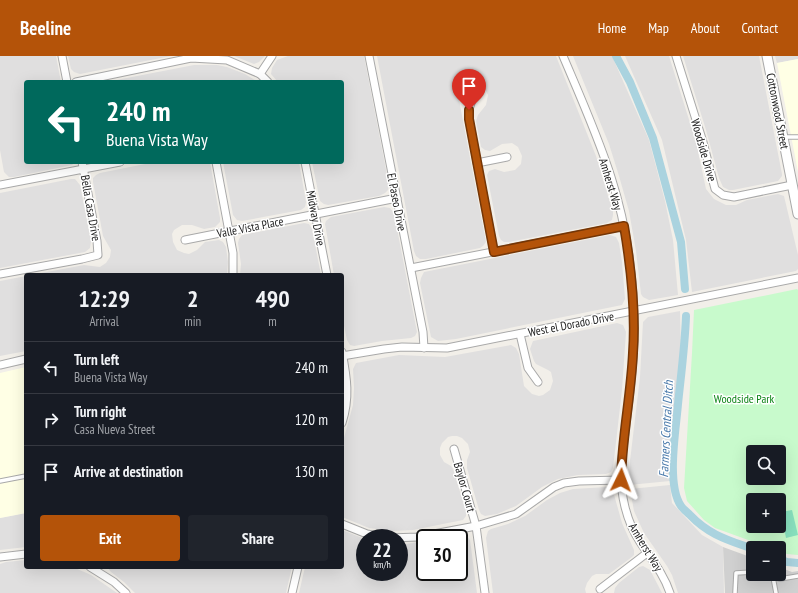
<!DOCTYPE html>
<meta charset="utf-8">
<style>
:root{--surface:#171b24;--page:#20242c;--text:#f1f3f6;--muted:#9ea1a6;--line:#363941;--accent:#b45309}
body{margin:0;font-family:"PT Sans Narrow",sans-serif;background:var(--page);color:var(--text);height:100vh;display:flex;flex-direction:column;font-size:15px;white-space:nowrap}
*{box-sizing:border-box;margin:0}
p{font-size:13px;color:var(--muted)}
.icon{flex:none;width:22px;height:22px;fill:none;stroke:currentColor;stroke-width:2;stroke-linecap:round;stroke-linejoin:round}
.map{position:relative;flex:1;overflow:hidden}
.sheet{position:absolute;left:24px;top:217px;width:320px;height:296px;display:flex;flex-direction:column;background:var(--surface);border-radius:4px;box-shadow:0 4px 16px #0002}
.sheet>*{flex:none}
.guide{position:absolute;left:24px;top:24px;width:320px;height:84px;border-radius:4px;box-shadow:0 4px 16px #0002;background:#00695c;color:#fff;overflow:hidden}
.fabs{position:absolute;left:746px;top:389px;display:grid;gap:8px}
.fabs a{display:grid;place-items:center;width:40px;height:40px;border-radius:4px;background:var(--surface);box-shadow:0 4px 16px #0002;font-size:20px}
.speed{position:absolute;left:356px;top:473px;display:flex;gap:8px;font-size:20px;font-weight:700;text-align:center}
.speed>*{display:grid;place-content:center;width:52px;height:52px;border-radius:50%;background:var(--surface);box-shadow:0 4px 16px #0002;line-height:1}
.speed small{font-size:10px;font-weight:400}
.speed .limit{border:2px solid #111;border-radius:6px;background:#fff;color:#111}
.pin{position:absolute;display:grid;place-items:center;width:34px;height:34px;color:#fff;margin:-41px -17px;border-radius:50% 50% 50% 0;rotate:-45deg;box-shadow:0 0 4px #0007}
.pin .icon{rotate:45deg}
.me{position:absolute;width:44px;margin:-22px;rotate:3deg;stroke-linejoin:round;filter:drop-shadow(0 0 3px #0008)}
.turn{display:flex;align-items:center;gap:14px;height:84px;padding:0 16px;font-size:18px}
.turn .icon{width:52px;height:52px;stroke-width:2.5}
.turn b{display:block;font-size:28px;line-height:34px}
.eta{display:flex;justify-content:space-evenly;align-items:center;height:68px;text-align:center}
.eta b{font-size:24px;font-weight:800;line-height:28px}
.primary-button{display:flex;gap:8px;margin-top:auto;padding:8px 16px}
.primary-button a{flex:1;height:46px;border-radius:4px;background:var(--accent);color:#fff;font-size:16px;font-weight:800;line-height:46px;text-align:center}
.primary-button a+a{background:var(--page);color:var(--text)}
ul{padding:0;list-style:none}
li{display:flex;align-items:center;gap:12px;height:52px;padding:0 16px;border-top:1px solid var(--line)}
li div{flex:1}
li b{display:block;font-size:15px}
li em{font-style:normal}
header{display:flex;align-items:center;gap:24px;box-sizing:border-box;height:56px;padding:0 20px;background:var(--accent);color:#fff}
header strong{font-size:19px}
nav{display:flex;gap:22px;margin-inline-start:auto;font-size:14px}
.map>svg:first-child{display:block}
</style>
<header>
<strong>Beeline</strong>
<nav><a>Home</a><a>Map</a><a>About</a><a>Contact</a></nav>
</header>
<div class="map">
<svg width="798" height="537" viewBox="0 0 798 537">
<rect width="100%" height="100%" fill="#f2efe9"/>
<g fill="#e0dfdf">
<polygon points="0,0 56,0 61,26 26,26 26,106 75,106 72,109 14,121 9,121 4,116 0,94"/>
<polygon points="68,0 171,0 80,18 74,16 71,13"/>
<polygon points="234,0 265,0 259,6 254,8"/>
<polygon points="288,0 364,0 389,129 388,134 385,137 379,140 328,149 324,148 320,145 312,106 342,106 342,26 278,26 271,18 272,12 277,4"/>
<polygon points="377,0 556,0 596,100 613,156 613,159 612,164 607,167 509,186 504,186 501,184 499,180 487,119 489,115 495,113 504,116 515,114 521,108 522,100 518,91 512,87 502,88 490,95 485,94 481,91 476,65 478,59 486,49 488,39 485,33 480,28 477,26 470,27 462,33 460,36 459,44 486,186 483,190 480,192 426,203 420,203 416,200 414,195"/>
<polygon points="573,0 612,0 649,84 665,145 673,184 678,239 649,244 643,241 641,238 636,195 629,155 619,120 609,88"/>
<polygon points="625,0 669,0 696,86 706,133 714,143 726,149 736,149 747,144 778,138 784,140 798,199 798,213 796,215 692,236 686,184 662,84"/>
<polygon points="683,0 759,0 782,118 782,120 778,125 733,134 729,134 723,131 719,122 706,74"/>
<polygon points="775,0 798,0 798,3 777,7"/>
<polygon points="194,9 217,9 227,11 245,18 258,26 106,26"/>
<polygon points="155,106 210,106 220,162 220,166 215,171 204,173 192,169 182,169 174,174 172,178 173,186 177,194 184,197 189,198 197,194 205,186 219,184 223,186 226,191 228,206 227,219 31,219 84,209 100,211 106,207 110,201 111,194 103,180 93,126 93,122 96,119 100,117"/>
<polygon points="223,106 299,106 306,146 305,151 301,154 242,165 237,164 233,159"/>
<polygon points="71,123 75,123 80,129 91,185 90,192 85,196 0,212 0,137"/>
<polygon points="384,151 390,152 394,157 417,276 415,280 411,282 382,285 354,290 350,289 347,284 342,260 342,219 334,219 325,168 326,165 331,161"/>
<polygon points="304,167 309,168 312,173 321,219 240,219 241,208 238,187 239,183 242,179"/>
<polygon points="610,179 616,181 619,187 622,206 625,243 622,249 456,283 438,285 431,281 420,227 421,222 424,216"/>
<polygon points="26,220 26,295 0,300 0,225"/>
<polygon points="680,255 681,297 669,409 670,425 629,429 630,405 640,321 643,266 648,261"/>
<polygon points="617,267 623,269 626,276 622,334 613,412 611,416 606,418 578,419 558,423 542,431 516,450 497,458 485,460 481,458 479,454 467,412 467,404 470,396 468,388 462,382 457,380 452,380 448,381 442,387 440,392 440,399 444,406 451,410 453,413 466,455 466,460 463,464 413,474 392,475 369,472 342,461 342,389 353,349 354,332 353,313 356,307 399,299 445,301 511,289 516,292 519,298 524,330 532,338 539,340 543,339 550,334 553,325 551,316 548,314 536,308 534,305 530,293 533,285"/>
<polygon points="670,429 672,447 702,479 723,491 724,537 678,537 672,519 667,510 644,477 634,455 630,433"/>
<polygon points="607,431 613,435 622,467 634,494 634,499 632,501 609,518 596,518 592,520 587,527 585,533 586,537 493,537 486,482 488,475 491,473 508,468 525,460 547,444 560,437 573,433"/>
<polygon points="26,457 26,491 0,494 0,462"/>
<polygon points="342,474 365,483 365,516 399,516 399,489 425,485 425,516 459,516 459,482 442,482 460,478 466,479 470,484 477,537 299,537 305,511 342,511"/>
<polygon points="26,504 26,511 71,511 75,512 91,519 117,537 0,537 0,508 6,506"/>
<polygon points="643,510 650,514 662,537 614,537 615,532 619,527 639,511"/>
<polygon points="107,511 292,511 286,537 135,537 124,526 111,516"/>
</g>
<g fill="#ffffe5">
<polygon points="798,3 798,116 777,7"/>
<polygon points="26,311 26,457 0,462 0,317"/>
</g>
<polygon fill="#d0d0d0" points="723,491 753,502 753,518 779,518 779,511 792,516 798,515 798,537 725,537"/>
<path fill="#c8facc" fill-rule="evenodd" d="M797 233 798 234V499L787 498 779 495V492H770L715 472 704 464 687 445 684 432 692 297 694 254ZM753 396H779V422H753ZM753 444H779V470H753Z"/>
<polygon fill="#88e0be" points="792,454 798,479 786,482 781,456"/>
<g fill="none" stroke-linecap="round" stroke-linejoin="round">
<g stroke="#aad3df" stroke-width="8">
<polyline points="616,0 630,26 653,82 681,186 685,233"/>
<path d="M686 260C685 289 681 319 678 348 676 374 666 428 681 450 683 453 687 456 690 459 709 479 728 484 753 493"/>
<polyline points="779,503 787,506 798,507"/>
</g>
<g stroke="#a9a9a9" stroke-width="5.5">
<g id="service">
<polyline points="783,81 798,81"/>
<polyline points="0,425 26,420"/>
<polyline points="759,518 780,523 798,520"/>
<polyline points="773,521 776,537"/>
<polyline points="735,537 736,517 753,516"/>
</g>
</g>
<g stroke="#a9a9a9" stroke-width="9">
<g id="minor">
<polyline points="62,0 67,26"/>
<polyline points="369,0 423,276 424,292"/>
<path d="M563 0C580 40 598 80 611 121 625 164 632 210 634 255 636 307 626 360 621 412 620 437 626 465 640 486 651 503 664 518 670 537"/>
<polyline points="676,0 703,86 715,133 723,139 734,141 792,129"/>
<polyline points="260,18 272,0"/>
<polyline points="76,26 191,2 227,4 260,18 268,26"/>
<polyline points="473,41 469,53 469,63 494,196"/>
<polyline points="216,106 233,197 233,219"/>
<polyline points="305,106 327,219"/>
<polyline points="477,107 507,101"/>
<polyline points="0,129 120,106"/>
<polyline points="185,184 397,142"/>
<polyline points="411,212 624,170"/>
<polyline points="0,218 82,203 98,199 97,185 82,106"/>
<polyline points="520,278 528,312 538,326"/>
<polyline points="342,300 384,293 402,291 447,292 798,222"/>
<polyline points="0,309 26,303"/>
<path d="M342 367C350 342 347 322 342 296"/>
<polyline points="454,393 476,470 485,537"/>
<polyline points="342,468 367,478 389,482 418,481 476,470 516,458 554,431 564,427 579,425 621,424"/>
<polyline points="0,501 26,498"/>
<polyline points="90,511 114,526 126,537"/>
<polyline points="600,533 647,497"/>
<polyline points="292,537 298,511"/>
</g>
</g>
<g stroke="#a9a9a9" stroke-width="11">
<polyline id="tertiary" points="767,0 798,158"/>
</g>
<use href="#service" stroke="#fff" stroke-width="3.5"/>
<use href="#minor" stroke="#fff" stroke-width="7"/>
<use href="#tertiary" stroke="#fff" stroke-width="9"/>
</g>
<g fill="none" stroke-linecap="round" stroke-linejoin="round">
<g stroke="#753606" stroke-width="10">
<path id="route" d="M469 54V63L494 196 624 170C631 211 636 255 633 297 631 339 622 381 621 424"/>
</g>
<use href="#route" stroke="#b45309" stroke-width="7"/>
</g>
<g text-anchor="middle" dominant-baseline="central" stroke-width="3" stroke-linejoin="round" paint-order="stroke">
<g font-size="12" fill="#222" stroke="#fff">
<text transform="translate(778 55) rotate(79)">Cottonwood Street</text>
<text transform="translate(704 94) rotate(74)">Woodside Drive</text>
<text transform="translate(611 128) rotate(73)">Amherst Way</text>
<text transform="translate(397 146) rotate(79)">El Paseo Drive</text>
<text transform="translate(91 152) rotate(80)">Bella Casa Drive</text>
<text transform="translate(316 162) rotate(79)">Midway Drive</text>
<text transform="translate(250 171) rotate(-11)">Valle Vista Place</text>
<text transform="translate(571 268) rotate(-11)">West el Dorado Drive</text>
<text transform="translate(465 431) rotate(74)">Baylor Court</text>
<text transform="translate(646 491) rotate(59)">Amherst Way</text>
</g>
<g font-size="12" fill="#0c8416" stroke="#fff">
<text x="744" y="342">Woodside Park</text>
</g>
<g font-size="13" font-style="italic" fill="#4a7aab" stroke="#fff">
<text transform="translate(666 373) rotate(-87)">Farmers Central Ditch</text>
</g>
</g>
</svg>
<div class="fabs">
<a><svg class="icon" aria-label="search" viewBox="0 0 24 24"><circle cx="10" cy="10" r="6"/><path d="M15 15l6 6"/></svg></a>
<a>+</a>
<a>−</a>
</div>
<div class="speed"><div>22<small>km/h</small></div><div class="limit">30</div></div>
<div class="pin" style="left:469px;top:54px;background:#d93025"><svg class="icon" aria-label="arrive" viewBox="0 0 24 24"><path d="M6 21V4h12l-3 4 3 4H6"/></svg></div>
<svg class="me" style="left:621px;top:424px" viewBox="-20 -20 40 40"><path d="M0-17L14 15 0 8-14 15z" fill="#b45309" stroke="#fff" stroke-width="4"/></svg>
<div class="guide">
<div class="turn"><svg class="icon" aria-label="left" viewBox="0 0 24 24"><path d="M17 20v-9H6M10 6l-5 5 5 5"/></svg><div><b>240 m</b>Buena Vista Way</div></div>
</div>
<section class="sheet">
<div class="eta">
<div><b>12:29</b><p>Arrival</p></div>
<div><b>2</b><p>min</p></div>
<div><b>490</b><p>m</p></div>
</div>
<ul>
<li><svg class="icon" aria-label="left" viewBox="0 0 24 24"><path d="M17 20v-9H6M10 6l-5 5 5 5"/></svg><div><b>Turn left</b><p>Buena Vista Way</p></div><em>240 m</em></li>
<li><svg class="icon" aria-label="right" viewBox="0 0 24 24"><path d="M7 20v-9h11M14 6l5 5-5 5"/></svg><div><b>Turn right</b><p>Casa Nueva Street</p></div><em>120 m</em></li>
<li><svg class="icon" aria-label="arrive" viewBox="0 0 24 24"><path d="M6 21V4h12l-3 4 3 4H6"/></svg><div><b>Arrive at destination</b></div><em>130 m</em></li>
</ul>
<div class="primary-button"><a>Exit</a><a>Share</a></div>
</section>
</div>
